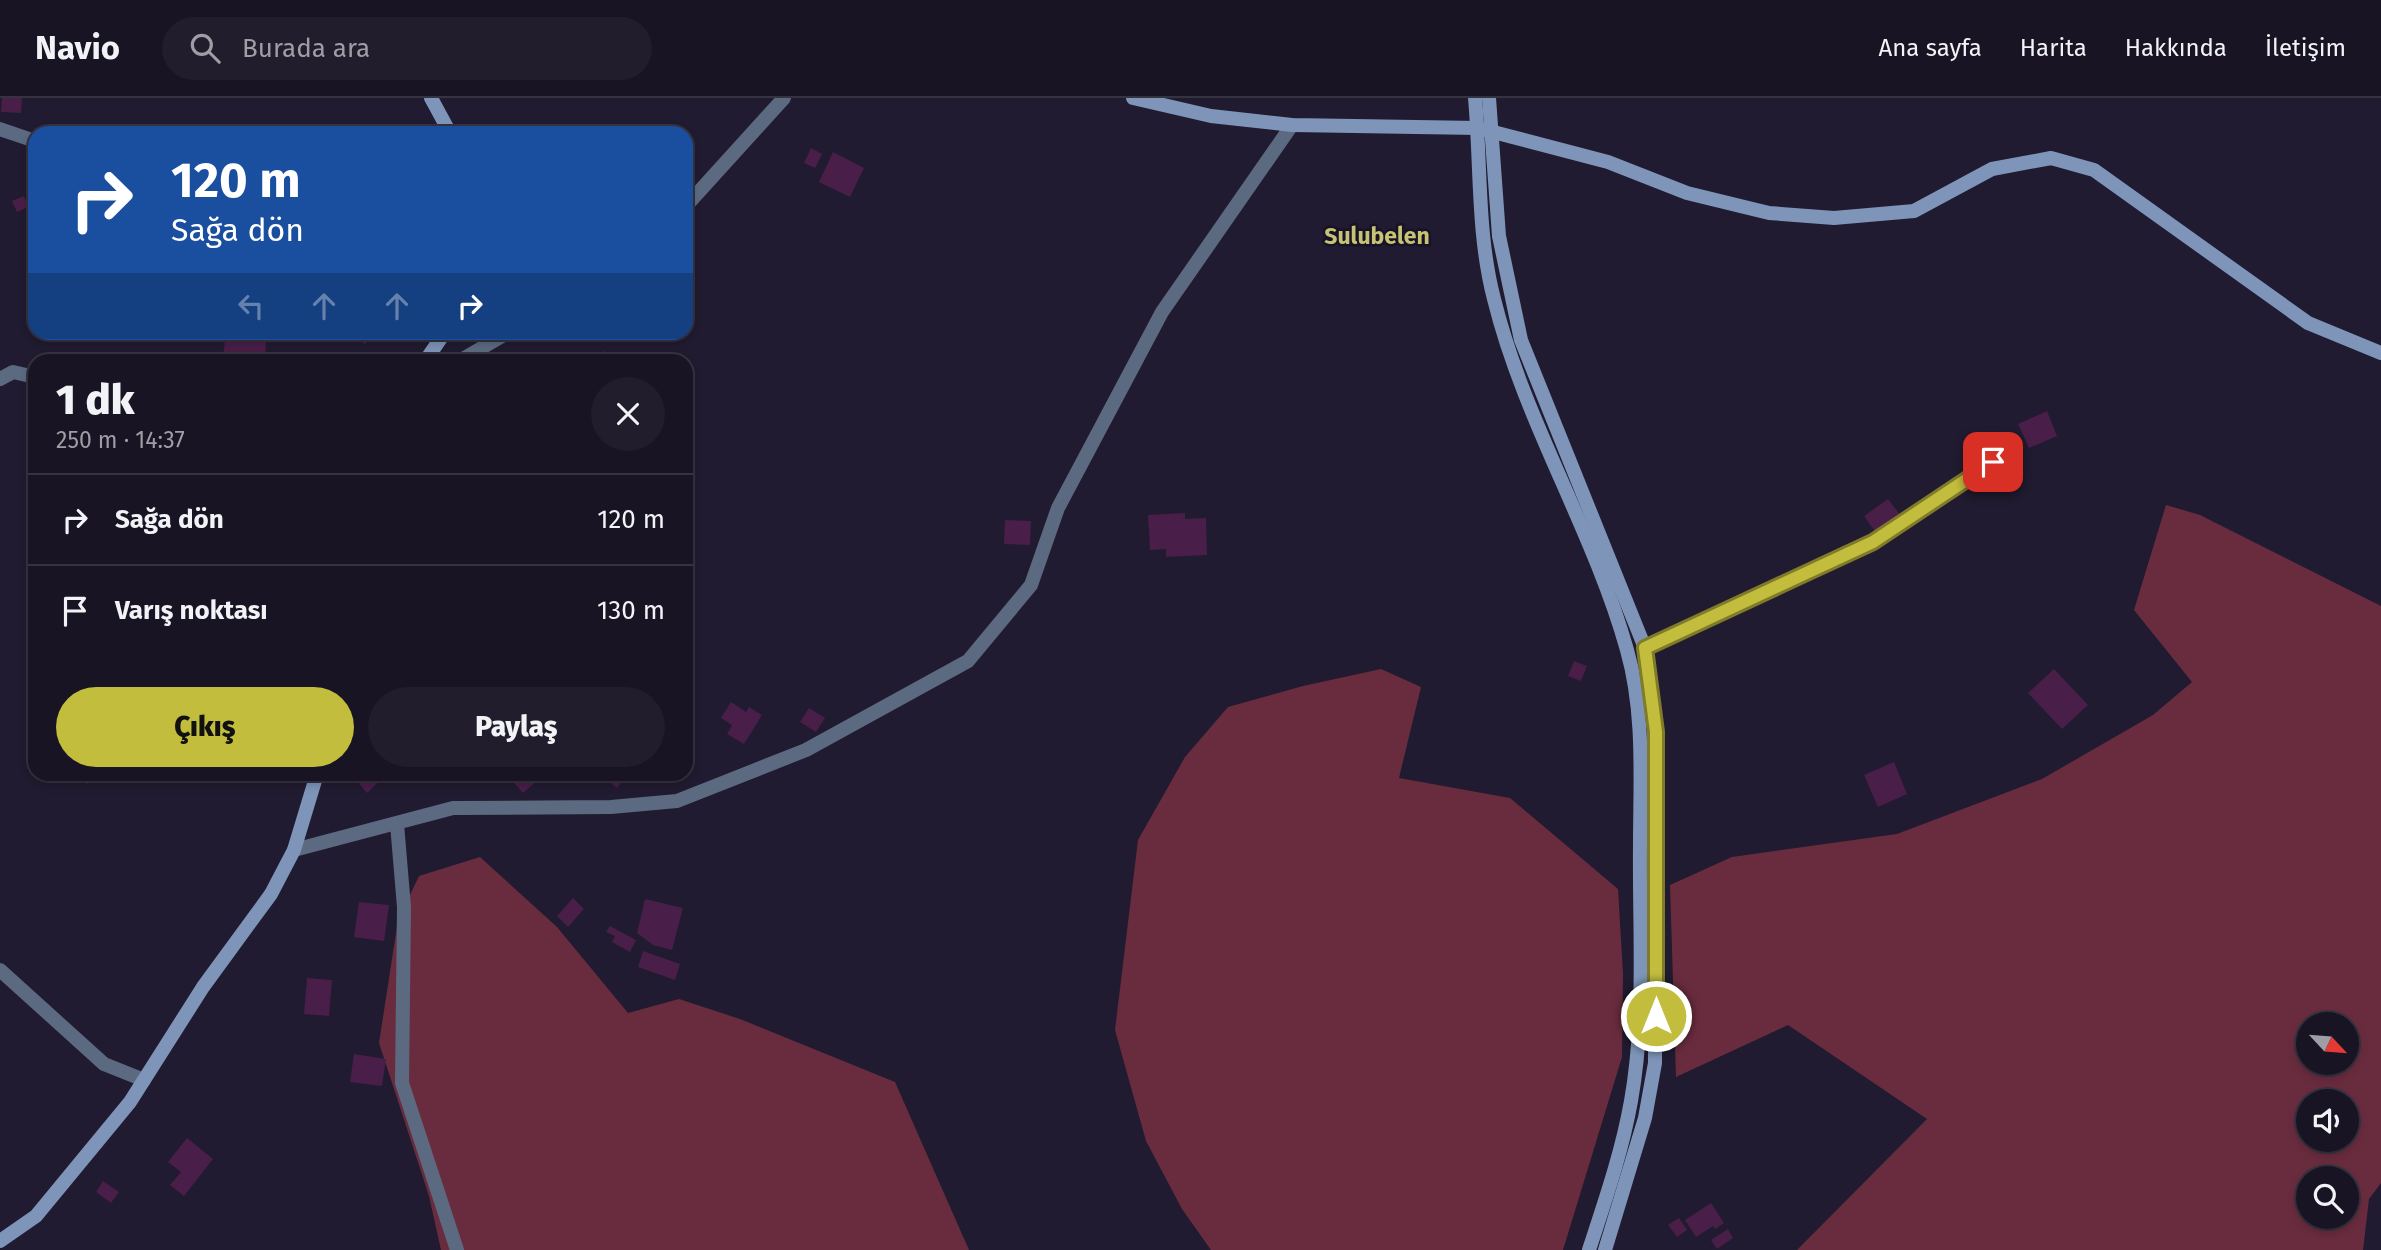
<!DOCTYPE html>
<html lang="tr">
<meta charset="utf-8">
<style>
:root{--surface:#181424;--page:#211d2c;--text:#f1f3f6;--muted:#9f9ea6;--line:#363341;--accent:#c3bd3e}
body{margin:0;font-family:"Fira Sans",sans-serif;background:var(--page);color:var(--text);height:100vh;display:flex;flex-direction:column;font-size:26px;white-space:nowrap}
*{box-sizing:border-box;margin:0}
p{font-size:23px;color:var(--muted)}
.icon{flex:none;width:38px;height:38px;fill:none;stroke:currentColor;stroke-width:2;stroke-linecap:round;stroke-linejoin:round}
.map{position:relative;flex:1;overflow:hidden}
.details{position:absolute;left:28px;top:256px;width:665px;height:427px;display:flex;flex-direction:column;background:var(--surface);border-radius:21px;box-shadow:0 4px 10px #0003,0 0 0 2px var(--line)}
.details>*{flex:none}
.hud{position:absolute;left:28px;top:28px;width:665px;height:214px;border-radius:21px;box-shadow:0 4px 10px #0003,0 0 0 2px var(--line);background:#1a4fa0;color:#fff;overflow:hidden}
.needle{width:46px;rotate:116deg}
.tools{position:absolute;left:2296px;top:914px;display:grid;gap:14px}
.tools a{display:grid;place-items:center;width:63px;height:63px;border-radius:50%;background:var(--surface);box-shadow:0 4px 10px #0003,0 0 0 2px var(--line);font-size:35px}
.pin{position:absolute;display:grid;place-items:center;width:60px;height:60px;color:#fff;margin:-30px;border-radius:14px;box-shadow:0 4px 10px #0006}
.me{position:absolute;width:77px;margin:-38px;rotate:0deg;stroke-linejoin:round;filter:drop-shadow(0 0 5px #0008)}
.turn{display:flex;align-items:center;gap:24px;height:147px;padding:0 28px;font-size:32px}
.turn .icon{width:91px;height:91px;stroke-width:2.5}
.turn b{display:block;font-size:49px;line-height:60px}
.lanes{display:flex;align-items:center;height:66px;padding:0 28px;background:#0003;justify-content:center;gap:35px;direction:ltr}
.lanes .off{opacity:.35}
.round{display:grid;place-items:center;flex:none;width:74px;height:74px;border-radius:37px;background:var(--page)}
.head{display:flex;align-items:center;justify-content:space-between;height:119px;padding:0 28px}
h1{font-size:42px;font-weight:800;line-height:52px}
.button{display:flex;gap:14px;margin-top:auto;padding:14px 28px}
.button a{flex:1;height:80px;border-radius:42px;background:var(--accent);color:#111;font-size:28px;font-weight:800;line-height:80px;text-align:center}
.button a+a{background:var(--page);color:var(--text)}
ul{padding:0;list-style:none}
li{display:flex;align-items:center;gap:21px;height:91px;padding:0 28px;border-top:2px solid var(--line)}
li div{flex:1}
li b{display:block;font-size:26px}
li em{font-style:normal}
header{display:flex;align-items:center;gap:42px;box-sizing:border-box;height:98px;padding:0 35px;background:var(--surface);border-bottom:2px solid var(--line)}
header strong{font-size:33px}
nav{display:flex;gap:38px;margin-inline-start:auto;font-size:24px}
.search{width:490px;height:63px;background:var(--page);display:flex;align-items:center;gap:18px;box-sizing:border-box;padding:0 24px;border-radius:38px;color:var(--muted);font-size:26px}
.map>svg:first-child{display:block}
</style>
<header>
<strong>Navio</strong>
<div class="search"><svg class="icon" aria-label="search" viewBox="0 0 24 24"><circle cx="10" cy="10" r="6"/><path d="M15 15l6 6"/></svg>Burada ara</div>
<nav><a>Ana sayfa</a><a>Harita</a><a>Hakkında</a><a>İletişim</a></nav>
</header>
<div class="map">
<svg width="2381" height="1152" viewBox="0 0 2381 1152">
<rect width="100%" height="100%" fill="#201b30"/>
<g fill="#692c3e" fill-rule="evenodd">
<path d="M2166 407 2200 417 2381 508V1085L2369 1101 2363 1152H1797L1927 1021 1788 927 1676 979 1670 787 1732 759 1897 736 2042 681 2153 617 2192 584 2134 512ZM2308 926H2347V964H2308ZM2308 1003H2347V1041H2308ZM2308 1080H2347V1118H2308Z"/>
<polygon points="1381,571 1421,589 1399,680 1510,700 1618,791 1623,876 1622,959 1563,1152 1211,1152 1182,1111 1146,1043 1115,932 1138,742 1185,659 1228,609 1303,588"/>
<polygon points="480,759 557,829 628,915 679,901 740,921 895,984 969,1152 441,1152 429,1098 379,945 398,822 419,778"/>
</g>
<g fill="#491e48">
<polygon points="2,0 22,0 21,15 1,14"/>
<polygon points="811,50 822,56 815,70 804,65"/>
<polygon points="833,54 864,70 850,99 819,84"/>
<polygon points="24,98 28,109 17,114 12,103"/>
<polygon points="332,234 370,234 366,246"/>
<polygon points="225,241 266,244 265,262 223,262"/>
<polygon points="603,253 621,262 598,262"/>
<polygon points="2047,313 2057,338 2029,350 2018,326"/>
<polygon points="1888,401 1901,418 1876,435 1864,418"/>
<polygon points="1185,415 1185,421 1206,420 1207,457 1166,459 1166,451 1150,452 1148,417"/>
<polygon points="1005,422 1031,423 1030,447 1004,446"/>
<polygon points="1574,563 1587,568 1581,583 1568,578"/>
<polygon points="2054,571 2088,607 2062,631 2028,595"/>
<polygon points="731,604 746,614 749,609 762,617 744,646 727,636 732,627 721,620"/>
<polygon points="809,610 825,620 816,634 800,624"/>
<polygon points="1894,664 1907,696 1878,709 1864,677"/>
<polygon points="69,676 92,676 88,686 68,679"/>
<polygon points="354,676 381,676 384,679 367,695 352,677"/>
<polygon points="506,676 545,676 523,695"/>
<polygon points="599,676 628,676 617,690"/>
<polygon points="573,800 584,811 568,829 557,818"/>
<polygon points="645,801 683,810 672,852 653,847 637,835"/>
<polygon points="359,804 389,807 384,843 354,839"/>
<polygon points="610,828 636,842 630,854 612,844 615,838 606,834"/>
<polygon points="643,853 680,866 675,882 638,869"/>
<polygon points="307,880 332,882 329,918 304,916"/>
<polygon points="354,956 386,961 382,988 350,984"/>
<polygon points="187,1040 213,1061 184,1098 170,1087 181,1074 168,1064"/>
<polygon points="103,1083 119,1094 111,1105 96,1094"/>
<polygon points="1711,1105 1724,1125 1715,1131 1713,1128 1696,1139 1685,1122"/>
<polygon points="1679,1120 1687,1132 1677,1139 1668,1127"/>
<polygon points="1728,1131 1733,1140 1717,1151 1711,1142"/>
</g>
<g fill="none" stroke-linecap="round" stroke-linejoin="round">
<g stroke="#5c6a81" stroke-width="14">
<polyline points="0,31 35,43"/>
<polyline points="686,108 784,0"/>
<polyline points="461,262 509,234"/>
<polyline points="0,281 13,274 35,279"/>
<polyline points="1645,550 1873,444 2013,351"/>
<polyline points="397,726 404,809 402,985 457,1152"/>
<polyline points="294,752 453,710 611,709 677,703 806,652 968,563 1031,487 1058,410 1162,214 1292,27"/>
<polyline points="0,872 104,966 144,982"/>
</g>
<g stroke="#7e95b9" stroke-width="14">
<polyline points="431,0 450,35"/>
<polyline points="1133,0 1211,18 1292,27 1478,30 1608,64 1687,95 1769,115 1834,120 1914,113 1992,71 2051,60 2094,72 2308,225 2381,255"/>
<path d="M1475 0C1481 67 1477 136 1494 201 1524 323 1593 431 1627 552 1645 615 1640 683 1640 747 1639 832 1646 919 1631 1003 1622 1054 1605 1103 1589 1152"/>
<polyline points="1489,0 1499,138 1521,242 1645,550 1656,634 1655,965 1645,1020 1605,1152"/>
<polyline points="426,262 445,234"/>
<polyline points="0,1143 36,1118 130,1004 203,889 271,796 294,752 317,676"/>
</g>
</g>
<g fill="none" stroke-linecap="round" stroke-linejoin="round">
<g stroke="#7f7b28" stroke-width="18">
<polyline id="route" points="1656,918 1656,634 1645,550 1873,444 1993,364"/>
</g>
<use href="#route" stroke="#c3bd3e" stroke-width="12"/>
</g>
<g text-anchor="middle" dominant-baseline="central" stroke-width="5" stroke-linejoin="round" paint-order="stroke">
<g font-size="23" font-weight="bold" fill="#c6c375" stroke="#171226">
<text x="1377" y="138">Sulubelen</text>
</g>
</g>
</svg>
<div class="tools">
<a><svg class="needle" viewBox="-14 -14 28 28"><path d="M0-13l5 13h-10z" fill="#e53935"/><path d="M0 13l5-13h-10z" fill="#9f9ea6"/></svg></a>
<a><svg class="icon" aria-label="sound" viewBox="0 0 24 24"><path d="M4 9h4l5-4v14l-5-4H4zM17 9q2 3 0 6"/></svg></a>
<a><svg class="icon" aria-label="search" viewBox="0 0 24 24"><circle cx="10" cy="10" r="6"/><path d="M15 15l6 6"/></svg></a>
</div>
<div class="pin" style="left:1993px;top:364px;background:#d93025"><svg class="icon" aria-label="arrive" viewBox="0 0 24 24"><path d="M6 21V4h12l-3 4 3 4H6"/></svg></div>
<svg class="me" style="left:1656px;top:918px" viewBox="-20 -20 40 40"><circle r="17" fill="#c3bd3e" stroke="#fff" stroke-width="3"/><path d="M0-11L8 9 0 5-8 9z" fill="#fff"/></svg>
<div class="hud">
<div class="turn"><svg class="icon" aria-label="right" viewBox="0 0 24 24"><path d="M7 20v-9h11M14 6l5 5-5 5"/></svg><div><b>120 m</b>Sağa dön</div></div>
<div class="lanes"><svg class="icon off" aria-label="left" viewBox="0 0 24 24"><path d="M17 20v-9H6M10 6l-5 5 5 5"/></svg><svg class="icon off" aria-label="ahead" viewBox="0 0 24 24"><path d="M12 20V5M6 11l6-6 6 6"/></svg><svg class="icon off" aria-label="ahead" viewBox="0 0 24 24"><path d="M12 20V5M6 11l6-6 6 6"/></svg><svg class="icon" aria-label="right" viewBox="0 0 24 24"><path d="M7 20v-9h11M14 6l5 5-5 5"/></svg></div>
</div>
<section class="details">
<div class="head"><div><h1>1 dk</h1><p>250 m · 14:37</p></div><a class="round"><svg class="icon" aria-label="close" viewBox="0 0 24 24"><path d="M6 6l12 12M18 6L6 18"/></svg></a></div>
<ul>
<li><svg class="icon" aria-label="right" viewBox="0 0 24 24"><path d="M7 20v-9h11M14 6l5 5-5 5"/></svg><div><b>Sağa dön</b></div><em>120 m</em></li>
<li><svg class="icon" aria-label="arrive" viewBox="0 0 24 24"><path d="M6 21V4h12l-3 4 3 4H6"/></svg><div><b>Varış noktası</b></div><em>130 m</em></li>
</ul>
<div class="button"><a>Çıkış</a><a>Paylaş</a></div>
</section>
</div>
